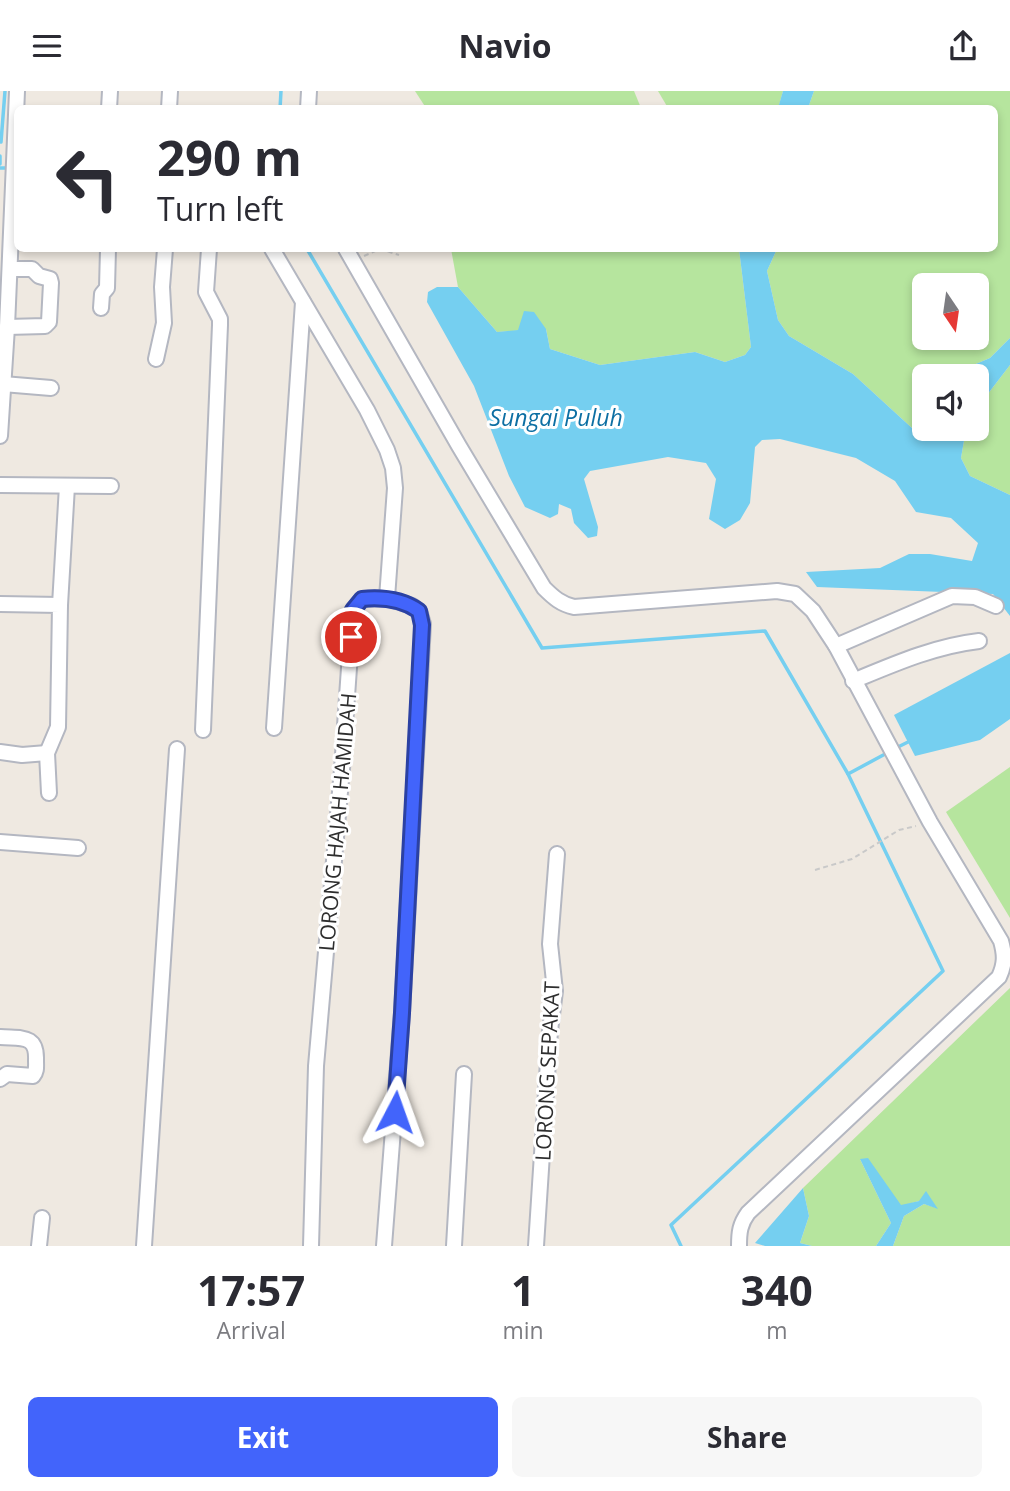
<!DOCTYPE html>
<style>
:root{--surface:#fff;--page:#f7f7f7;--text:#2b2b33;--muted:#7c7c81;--accent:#4264fb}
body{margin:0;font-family:"Open Sans",sans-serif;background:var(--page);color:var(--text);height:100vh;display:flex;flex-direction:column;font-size:26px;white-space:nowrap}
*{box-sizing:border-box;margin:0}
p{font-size:23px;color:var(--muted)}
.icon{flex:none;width:38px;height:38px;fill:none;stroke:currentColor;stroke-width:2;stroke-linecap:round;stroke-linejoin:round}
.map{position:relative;height:1155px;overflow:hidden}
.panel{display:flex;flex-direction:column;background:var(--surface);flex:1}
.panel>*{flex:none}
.banner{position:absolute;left:14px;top:14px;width:984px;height:147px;border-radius:10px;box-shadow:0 4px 10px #0003;background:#fff;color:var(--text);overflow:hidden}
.needle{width:46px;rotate:167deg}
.controls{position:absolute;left:912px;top:182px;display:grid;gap:14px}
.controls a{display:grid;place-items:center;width:77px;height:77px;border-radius:10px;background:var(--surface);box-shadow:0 4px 10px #0003;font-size:35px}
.pin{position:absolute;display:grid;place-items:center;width:60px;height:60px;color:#fff;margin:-30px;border:4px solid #fff;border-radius:50%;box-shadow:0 2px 7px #0007}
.me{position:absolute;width:77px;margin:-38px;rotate:4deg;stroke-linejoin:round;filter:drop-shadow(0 0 5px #0008)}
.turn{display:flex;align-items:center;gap:24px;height:147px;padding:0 28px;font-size:32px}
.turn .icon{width:91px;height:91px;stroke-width:2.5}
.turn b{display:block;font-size:49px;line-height:60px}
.eta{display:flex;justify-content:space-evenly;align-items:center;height:119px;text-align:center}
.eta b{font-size:42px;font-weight:700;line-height:49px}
.action{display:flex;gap:14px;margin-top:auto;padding:14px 28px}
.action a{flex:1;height:80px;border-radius:10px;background:var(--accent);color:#fff;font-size:28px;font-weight:700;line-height:80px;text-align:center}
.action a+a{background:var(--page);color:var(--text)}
header{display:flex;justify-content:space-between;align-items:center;height:91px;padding:0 28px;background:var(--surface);font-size:32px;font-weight:700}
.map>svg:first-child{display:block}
</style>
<header><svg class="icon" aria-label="menu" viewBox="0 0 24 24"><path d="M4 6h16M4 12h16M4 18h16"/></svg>Navio<svg class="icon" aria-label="share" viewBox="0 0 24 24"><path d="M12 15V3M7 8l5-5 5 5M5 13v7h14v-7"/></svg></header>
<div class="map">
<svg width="1010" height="1155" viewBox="0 0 1010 1155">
<rect width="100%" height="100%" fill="#efe9e1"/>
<g fill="#b6e59e" fill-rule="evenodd">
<polygon points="415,0 634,0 641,17 426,17"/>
<polygon points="658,0 783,0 778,18 668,17"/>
<path d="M814 0H1010V247L990 267 971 275 967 285H924V338H942L933 344 913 338 853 283 789 245 778 229 767 180 777 158H994V18L808 17ZM924 194H976V247H924Z"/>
<polygon points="451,158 739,158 751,256 745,264 725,271 695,261 600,274 550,258 546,238 497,241 458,196"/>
<polygon points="1010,274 1010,404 970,385 961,367 966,338 976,338 977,317"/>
<polygon points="1010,676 1010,827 946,721"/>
<polygon points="1010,897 1010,1155 893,1155 904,1125 924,1113 937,1117 919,1110 901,1115 860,1068 891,1132 876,1155 812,1155 800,1152 809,1125 803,1097"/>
</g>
<g fill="#75cff0">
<polygon points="783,0 814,0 808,17 778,17"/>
<polygon points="739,158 777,158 767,180 778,229 789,245 853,283 913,338 933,344 942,338 966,338 961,367 970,385 1010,404 1010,525 993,503 817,496 806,481 880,477 909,463 930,463 972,470 978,452 951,427 916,421 895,390 856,367 780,348 762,349 755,356 750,412 740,429 725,438 709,428 716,388 706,372 668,366 590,380 584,388 598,436 597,445 588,447 574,432 571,418 559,413 558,423 550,427 525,416 509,385 474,295 427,211 428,201 437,196 458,196 497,241 518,239 524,220 534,221 546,238 550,258 600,274 695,261 725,271 745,264 751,256"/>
<polygon points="1010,247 1010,274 977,317 976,285 967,285 971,275 990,267"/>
<polygon points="1010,562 1010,628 980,649 915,665 894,624"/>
<polygon points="868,1067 901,1114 919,1110 926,1100 938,1118 924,1113 904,1125 893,1155 876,1155 891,1132 860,1068"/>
<polygon points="803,1097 809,1125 800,1152 812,1155 765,1155 755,1152"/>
</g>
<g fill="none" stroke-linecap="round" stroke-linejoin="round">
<g stroke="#75cff0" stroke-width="3.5">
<polyline points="280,18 281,0"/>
<polyline points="1,51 5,0"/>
<polyline points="0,73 0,65"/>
<polyline points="0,77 7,77"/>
<polyline points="307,158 542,557 765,540 848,683 943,880 671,1134 681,1155"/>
<polyline points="894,658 908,651"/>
<polyline points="848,683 887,662"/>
</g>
<g stroke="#b4b7c1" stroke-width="18">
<g id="minor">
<polyline points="109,18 110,0"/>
<polyline points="169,18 170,0"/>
<polyline points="308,18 309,0"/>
<polyline points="272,158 367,319 387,359 393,377 395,397 387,507 362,508 353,519 342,678 316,975 311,1155"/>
<path d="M346 158 459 355 544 497C554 507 561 513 574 516L777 500 795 503 813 520 836 555 930 731 1001 850C1005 864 1005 873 999 886L748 1122C740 1133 739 1141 739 1155"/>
<polyline points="101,217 102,203 107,197 108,158"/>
<polyline points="7,236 45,235 49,231 51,192 50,188 39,185 32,178 10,178"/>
<polyline points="156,268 164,232 162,196 165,158"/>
<polyline points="3,293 51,297"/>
<polyline points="0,345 7,236 17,0"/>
<polyline points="0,394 111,395"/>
<polyline points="0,513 60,514 58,636 47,662 49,702"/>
<polyline points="60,514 67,395"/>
<polyline points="836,555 952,505 975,506 996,515"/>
<path d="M853 590C894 573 935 555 979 550"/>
<polyline points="274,637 303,211"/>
<polyline points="203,639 220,234 220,228 206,201 209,158"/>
<polyline points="0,661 22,664 47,662"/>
<polyline points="0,751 78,757"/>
<path d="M0 946C21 948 37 943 36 969 36 976 37 980 33 985L7 983 0 988"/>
<polyline points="39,1155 42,1127"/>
<polyline points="144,1155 177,658"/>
<polyline points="384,1155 402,922 423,533 419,520 412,515 387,507"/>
<polyline points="454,1155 464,983"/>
<polyline points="536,1155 550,940 555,900 550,853 557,763"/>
</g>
</g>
<g stroke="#c9c9c9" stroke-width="2" stroke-dasharray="5 3.5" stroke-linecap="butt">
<polyline points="364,165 380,158 399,164"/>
<polyline points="815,779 852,768 899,739 916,735"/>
</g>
<use href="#minor" stroke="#fff" stroke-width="14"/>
</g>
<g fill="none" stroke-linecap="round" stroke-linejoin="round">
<g stroke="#2b41a3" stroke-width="18">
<path id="route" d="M351 546 353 519 362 508C382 506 402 508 419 520L422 534 402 922 395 1021"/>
</g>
<use href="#route" stroke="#4264fb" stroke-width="12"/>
</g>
<g text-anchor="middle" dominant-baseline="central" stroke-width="6" stroke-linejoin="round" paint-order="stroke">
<g font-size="21" fill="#2e2e2e" stroke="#fff">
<text transform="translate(337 731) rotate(-85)">LORONG HAJAH HAMIDAH</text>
<text transform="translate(547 980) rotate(-87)">LORONG SEPAKAT</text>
</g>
<g font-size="23" font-style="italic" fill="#0d6fa3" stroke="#fff">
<text x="556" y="326">Sungai Puluh</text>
</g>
</g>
</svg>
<div class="controls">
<a><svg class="needle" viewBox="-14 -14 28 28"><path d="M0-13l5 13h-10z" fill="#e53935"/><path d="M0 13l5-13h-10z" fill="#7c7c81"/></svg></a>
<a><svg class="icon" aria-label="sound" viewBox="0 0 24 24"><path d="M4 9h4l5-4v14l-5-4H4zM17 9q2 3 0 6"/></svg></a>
</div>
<div class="pin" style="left:351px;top:546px;background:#d93025"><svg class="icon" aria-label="arrive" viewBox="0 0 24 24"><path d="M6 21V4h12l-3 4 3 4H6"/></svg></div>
<svg class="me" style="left:395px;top:1021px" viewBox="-20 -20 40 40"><path d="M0-17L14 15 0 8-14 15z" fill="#4264fb" stroke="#fff" stroke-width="4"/></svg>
<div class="banner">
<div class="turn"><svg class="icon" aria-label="left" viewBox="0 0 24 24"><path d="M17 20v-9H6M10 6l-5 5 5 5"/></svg><div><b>290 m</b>Turn left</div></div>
</div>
</div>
<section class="panel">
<div class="eta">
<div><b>17:57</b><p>Arrival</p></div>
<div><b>1</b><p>min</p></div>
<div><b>340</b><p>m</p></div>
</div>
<div class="action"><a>Exit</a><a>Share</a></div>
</section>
